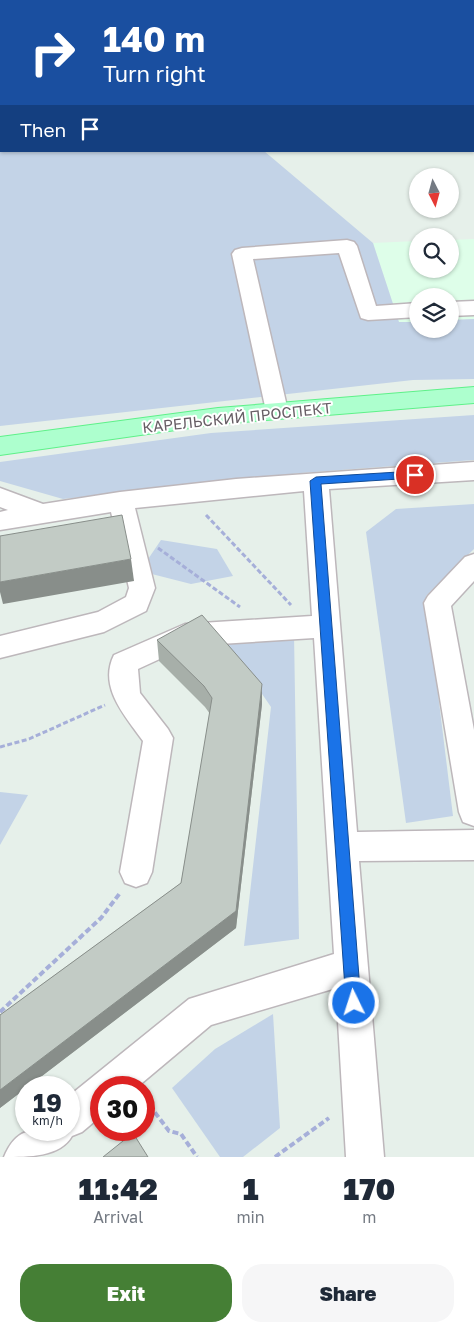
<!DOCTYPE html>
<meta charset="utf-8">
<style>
:root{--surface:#fff;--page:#f6f6f7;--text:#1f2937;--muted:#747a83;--accent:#457f35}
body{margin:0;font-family:"Golos Text",sans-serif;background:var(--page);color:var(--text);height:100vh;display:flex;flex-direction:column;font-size:19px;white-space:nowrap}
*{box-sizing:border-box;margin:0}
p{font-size:16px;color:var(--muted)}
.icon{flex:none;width:28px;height:28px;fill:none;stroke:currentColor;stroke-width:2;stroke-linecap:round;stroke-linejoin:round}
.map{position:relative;height:1157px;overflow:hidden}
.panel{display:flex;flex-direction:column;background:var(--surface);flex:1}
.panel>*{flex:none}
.top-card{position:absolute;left:0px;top:0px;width:475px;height:152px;box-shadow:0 1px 4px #0004;background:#1a4fa0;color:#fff;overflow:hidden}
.needle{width:32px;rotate:174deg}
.buttons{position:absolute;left:409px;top:168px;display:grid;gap:10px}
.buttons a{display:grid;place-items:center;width:50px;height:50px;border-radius:50%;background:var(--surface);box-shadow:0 1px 4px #0004;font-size:25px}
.speed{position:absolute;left:15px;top:1076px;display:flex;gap:10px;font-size:25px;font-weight:700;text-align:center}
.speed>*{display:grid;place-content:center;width:65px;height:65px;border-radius:50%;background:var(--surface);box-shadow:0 1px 4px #0004;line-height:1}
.speed small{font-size:12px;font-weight:400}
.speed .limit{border:8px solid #d22;background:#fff;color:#111}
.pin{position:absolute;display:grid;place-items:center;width:42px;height:42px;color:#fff;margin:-21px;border:2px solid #fff;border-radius:50%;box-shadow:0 1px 5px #0007}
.me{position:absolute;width:55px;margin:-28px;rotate:356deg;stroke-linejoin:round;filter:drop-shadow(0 0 4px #0008)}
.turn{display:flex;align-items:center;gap:18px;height:105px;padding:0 20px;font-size:22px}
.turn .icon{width:65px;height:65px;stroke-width:2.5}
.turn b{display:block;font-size:35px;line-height:42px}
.then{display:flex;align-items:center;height:48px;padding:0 20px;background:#0003;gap:10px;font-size:19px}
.eta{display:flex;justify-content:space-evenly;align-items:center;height:85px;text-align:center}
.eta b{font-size:30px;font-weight:800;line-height:35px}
.button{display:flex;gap:10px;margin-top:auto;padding:10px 20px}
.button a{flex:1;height:58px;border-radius:20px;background:var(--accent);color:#fff;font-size:20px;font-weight:800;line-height:58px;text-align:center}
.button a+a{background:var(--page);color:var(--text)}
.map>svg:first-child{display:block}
</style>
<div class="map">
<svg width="474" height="1157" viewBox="0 0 474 1157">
<rect width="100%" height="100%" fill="#e6f0ea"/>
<polygon fill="#defee9" points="474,239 474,319 450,320 450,296 418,296 417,322 399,323 373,243 417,241 418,269 450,269 450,240"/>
<polygon fill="#d7e3da" points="133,0 474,0 474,68 474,1"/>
<g fill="#c3d3e7">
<polygon points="0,0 134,1 1,1 1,151 264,151 373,243 399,322 417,322 418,329 450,329 450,320 474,319 474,379 413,380 0,426"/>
<polygon points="474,415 474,460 301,473 63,499 0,481 0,462 211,433"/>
<polygon points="474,504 474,549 426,596 453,816 406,823 366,532 396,509"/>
<polygon points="161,540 217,549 233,576 191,584 140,571"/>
<polygon points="294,634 299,939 244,946 271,707 225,640"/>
<polygon points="0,792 28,795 0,845"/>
<polygon points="273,1014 280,1128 243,1157 220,1157 172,1088 215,1049"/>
</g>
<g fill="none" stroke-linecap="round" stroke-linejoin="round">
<g stroke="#bdb7bb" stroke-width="3">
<g id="minor">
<polygon points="403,0 418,0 419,1 403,1"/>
<polygon points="347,240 354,242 357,246 376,306 418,303 418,317 368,320 361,318 339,253 253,259 288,411 285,417 277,419 269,417 266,411 232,254 235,250 242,248"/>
<polygon points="474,301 474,315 450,316 450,302"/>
<path d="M474 462V480L329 489 357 832 474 830V860L359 861 384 1157H346L336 988 211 1025 136 1088H101V1116L82 1132 72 1136C60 1157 29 1157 4 1157 18 1123 38 1130 69 1130V1096L189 999 334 954 314 638 188 646 138 669 140 693 168 729 173 738 152 872 147 883 136 887 125 883 120 872 143 741C125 716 98 687 114 655L185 624 312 616 304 491 135 508 155 588 146 611 104 632 0 658V636L98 612 126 597 129 588 111 512 0 530V512L8 510 0 507V488L43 504 120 492 236 479Z"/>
<polygon points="474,554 474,581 451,606 474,730 474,826 463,822 459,812 424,603 428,596 465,557"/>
</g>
</g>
<g stroke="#5ef189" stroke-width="2">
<polygon id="major" points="474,387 474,403 218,424 0,455 0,437 218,408"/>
</g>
<g stroke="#a6afd9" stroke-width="3" stroke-dasharray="5 2.5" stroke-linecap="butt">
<polyline points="206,515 291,605"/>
<polyline points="158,548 240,607"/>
<polyline points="0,747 29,739 105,705"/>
</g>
<g stroke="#a6afd9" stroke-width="4" stroke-dasharray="6 3" stroke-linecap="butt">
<polyline points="0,1012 101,918 120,893"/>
<polyline points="144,1098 169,1131 181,1134 197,1157"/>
<polyline points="275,1157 329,1118"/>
</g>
<use href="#minor" fill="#fff" fill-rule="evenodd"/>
<use href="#major" fill="#adffce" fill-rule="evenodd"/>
</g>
<polygon fill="#a7afa9" points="157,640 262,704 236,928 0,1108 0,1015 181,883 210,714 205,707 159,661"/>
<g fill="#888e8a">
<polygon points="131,559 134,581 3,604 0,592 0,582"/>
<polygon points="262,684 262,704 236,928 0,1108 0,1090 236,911"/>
</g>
<g fill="#c2cbc5" stroke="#888e8a">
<polygon points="122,515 131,559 0,582 0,536"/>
<polygon points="202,615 262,684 236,911 0,1090 0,1015 181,883 212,698 204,686 157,640"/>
<polygon points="133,1133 148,1157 103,1157"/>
</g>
<polygon fill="#1a73e8" stroke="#114b97" points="415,471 420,475 415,478 321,484 361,1003 359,1008 354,1011 349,1008 346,1003 310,481 316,477"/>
<g text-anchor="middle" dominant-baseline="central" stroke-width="4" stroke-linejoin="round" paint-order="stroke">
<g font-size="15" fill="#675e65" stroke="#fff">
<text transform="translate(237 417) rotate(-6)">КАРЕЛЬСКИЙ ПРОСПЕКТ</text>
</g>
</g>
</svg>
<div class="buttons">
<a><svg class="needle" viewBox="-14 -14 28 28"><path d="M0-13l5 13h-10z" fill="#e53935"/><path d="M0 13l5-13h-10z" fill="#747a83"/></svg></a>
<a><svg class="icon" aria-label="search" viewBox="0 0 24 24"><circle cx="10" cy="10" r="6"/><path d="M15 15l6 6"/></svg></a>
<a><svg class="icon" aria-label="layers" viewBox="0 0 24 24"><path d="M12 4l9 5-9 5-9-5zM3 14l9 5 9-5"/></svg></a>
</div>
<div class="speed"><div>19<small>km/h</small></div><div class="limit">30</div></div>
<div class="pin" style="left:415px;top:475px;background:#d93025"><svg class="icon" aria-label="arrive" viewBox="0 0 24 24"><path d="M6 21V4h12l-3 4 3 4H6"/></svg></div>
<svg class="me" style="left:354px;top:1003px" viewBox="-20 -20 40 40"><circle r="17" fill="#1a73e8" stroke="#fff" stroke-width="3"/><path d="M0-11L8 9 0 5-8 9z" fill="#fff"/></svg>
<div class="top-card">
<div class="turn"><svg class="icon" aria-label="right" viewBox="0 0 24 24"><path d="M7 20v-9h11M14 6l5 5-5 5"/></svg><div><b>140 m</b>Turn right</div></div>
<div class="then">Then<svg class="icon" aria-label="arrive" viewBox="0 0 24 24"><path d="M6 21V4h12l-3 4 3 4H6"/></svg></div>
</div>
</div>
<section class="panel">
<div class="eta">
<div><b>11:42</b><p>Arrival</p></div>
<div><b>1</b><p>min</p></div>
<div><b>170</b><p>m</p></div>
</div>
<div class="button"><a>Exit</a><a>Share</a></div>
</section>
